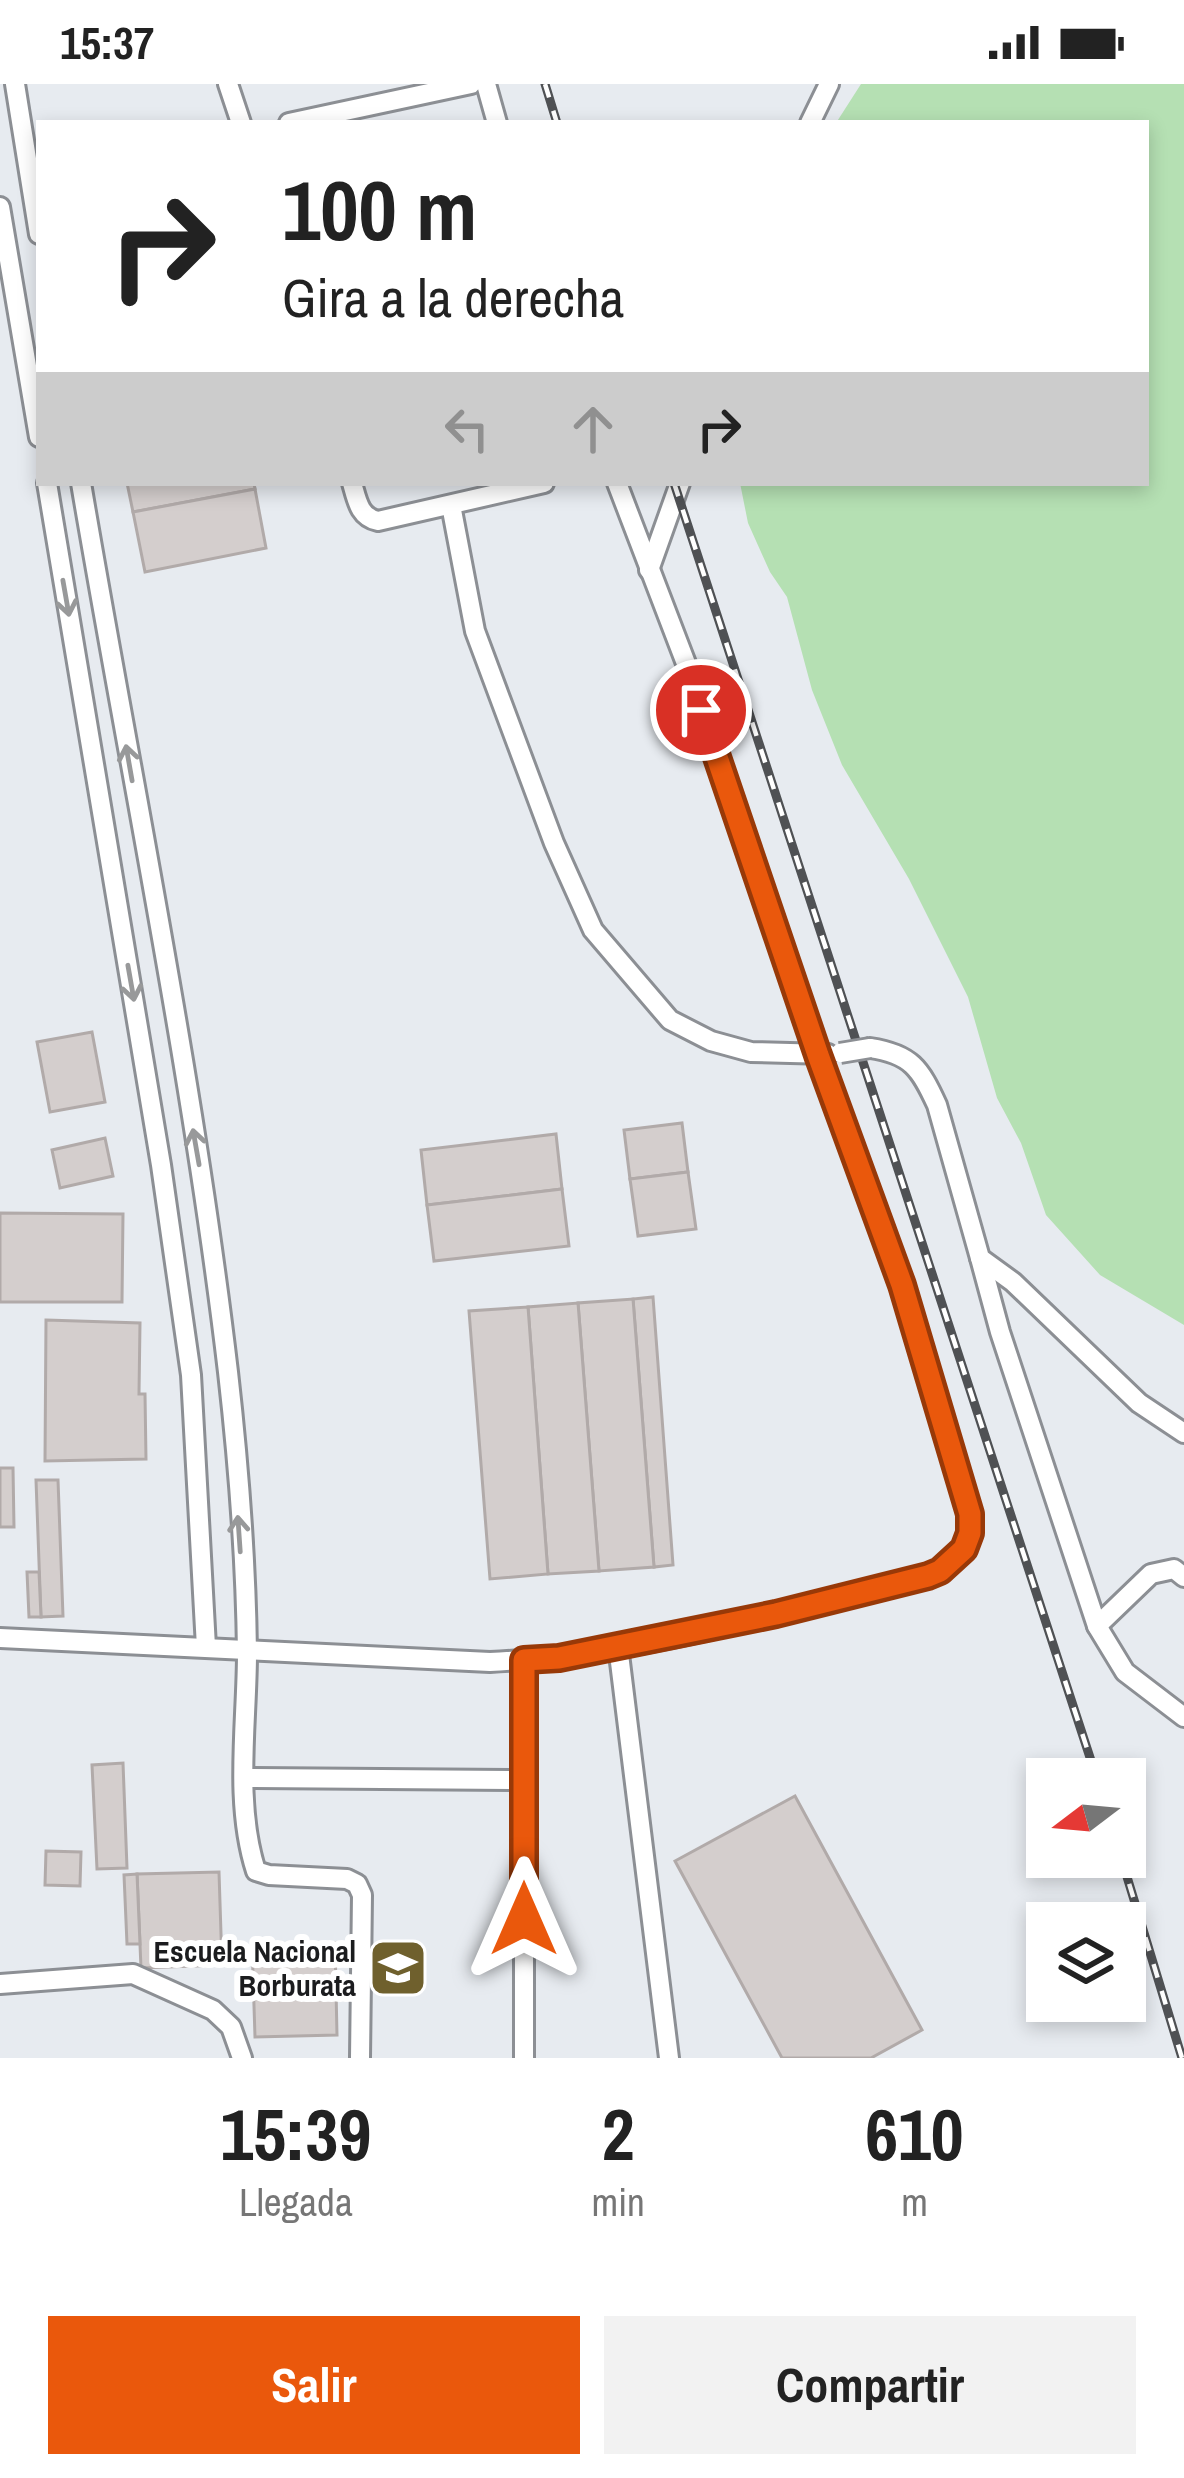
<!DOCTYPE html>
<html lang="es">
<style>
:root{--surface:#fff;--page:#f2f2f2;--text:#222;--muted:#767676;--accent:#ea580c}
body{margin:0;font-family:"Archivo Narrow",sans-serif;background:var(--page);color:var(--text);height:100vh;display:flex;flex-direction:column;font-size:45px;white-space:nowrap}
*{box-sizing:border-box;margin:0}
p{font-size:39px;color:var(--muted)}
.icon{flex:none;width:66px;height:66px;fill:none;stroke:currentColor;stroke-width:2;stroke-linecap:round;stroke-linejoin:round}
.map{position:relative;height:1974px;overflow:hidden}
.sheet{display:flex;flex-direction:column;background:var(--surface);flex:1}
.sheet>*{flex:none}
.top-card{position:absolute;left:36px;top:36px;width:1113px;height:366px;border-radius:0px;box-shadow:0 6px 18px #0003;background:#fff;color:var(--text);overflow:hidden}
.needle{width:78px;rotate:254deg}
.controls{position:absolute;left:1026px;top:1674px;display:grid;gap:24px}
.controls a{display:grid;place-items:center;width:120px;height:120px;border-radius:0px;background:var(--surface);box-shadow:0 6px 18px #0003;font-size:60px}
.pin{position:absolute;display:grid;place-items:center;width:102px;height:102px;color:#fff;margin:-51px;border:6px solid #fff;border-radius:50%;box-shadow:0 3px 12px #0007}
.me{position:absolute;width:132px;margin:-66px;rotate:0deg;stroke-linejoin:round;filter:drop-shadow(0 0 9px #0008)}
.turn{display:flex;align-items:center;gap:42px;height:252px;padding:0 48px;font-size:54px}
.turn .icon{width:156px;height:156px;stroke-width:2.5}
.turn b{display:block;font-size:84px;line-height:102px}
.lanes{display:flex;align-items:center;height:114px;padding:0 48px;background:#0003;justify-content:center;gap:60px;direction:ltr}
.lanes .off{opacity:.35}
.eta{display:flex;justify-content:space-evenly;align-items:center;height:204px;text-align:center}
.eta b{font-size:72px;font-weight:700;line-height:84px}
.cta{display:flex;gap:24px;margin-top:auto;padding:24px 48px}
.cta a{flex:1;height:138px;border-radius:0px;background:var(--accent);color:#fff;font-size:48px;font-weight:700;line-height:138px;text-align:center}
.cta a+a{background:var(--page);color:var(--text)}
.status{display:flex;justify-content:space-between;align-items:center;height:84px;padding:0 60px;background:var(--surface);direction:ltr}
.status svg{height:33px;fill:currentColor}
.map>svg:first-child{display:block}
</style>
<div class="status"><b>15:37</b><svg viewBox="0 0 49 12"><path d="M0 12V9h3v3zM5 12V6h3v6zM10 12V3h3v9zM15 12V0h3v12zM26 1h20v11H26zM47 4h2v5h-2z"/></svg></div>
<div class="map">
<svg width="1184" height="1974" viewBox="0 0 1184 1974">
<rect width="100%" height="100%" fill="#e7ebf0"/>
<polygon fill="#b5e0b3" points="861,0 1184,0 1184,1241 1100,1191 1046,1131 1021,1059 997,1014 968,913 909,795 842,681 812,606 787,513 770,488 748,439 740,399 1146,399 1146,39 836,39"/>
<g fill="#d4cecd" stroke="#b1aaa9" stroke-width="3">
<polygon points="127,399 254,399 255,405 133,428"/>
<polygon points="255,405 266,464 145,488 133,428"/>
<polygon points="92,948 105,1018 50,1028 37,958"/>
<polygon points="682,1039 688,1088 630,1095 624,1046"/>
<polygon points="556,1050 562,1105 427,1121 421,1066"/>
<polygon points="105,1054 113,1092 60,1104 52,1066"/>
<polygon points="688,1088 696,1145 638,1152 630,1095"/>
<polygon points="562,1105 569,1162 434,1177 427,1121"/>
<polygon points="0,1129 123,1130 122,1218 0,1218"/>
<polygon points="653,1213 673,1481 654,1483 633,1215"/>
<polygon points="633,1215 654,1483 599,1487 578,1219"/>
<polygon points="578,1219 599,1487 548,1490 528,1223"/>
<polygon points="528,1223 548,1490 490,1495 469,1227"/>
<polygon points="46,1236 140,1239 139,1310 145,1310 146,1375 45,1377"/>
<polygon points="0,1384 13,1384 14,1443 0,1443"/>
<polygon points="36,1396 58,1396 63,1532 41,1533"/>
<polygon points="27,1488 39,1488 41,1533 29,1533"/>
<polygon points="123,1679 127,1784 97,1785 92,1681"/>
<polygon points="795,1712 922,1946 871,1974 782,1974 675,1777"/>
<polygon points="46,1767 81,1768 80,1802 45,1801"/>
<polygon points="219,1788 222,1881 141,1884 137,1790"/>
<polygon points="137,1790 140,1860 127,1860 124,1791"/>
<polygon points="335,1859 337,1951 255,1953 252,1860"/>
</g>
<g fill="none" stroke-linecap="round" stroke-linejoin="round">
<g stroke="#8c8f94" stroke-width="24">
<g id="street">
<polyline points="15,0 39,150"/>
<polyline points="228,0 241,39"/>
<polyline points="486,0 497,39"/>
<polyline points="289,39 471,0"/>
<polyline points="810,39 829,0"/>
<polyline points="0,123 39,353"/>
<polyline points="47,399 161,1081 191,1291 206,1563"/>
<path d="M81 399C131 694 193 991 228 1288 238 1376 246 1481 247 1569 247 1639 234 1719 256 1787L269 1791 347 1795 357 1800 362 1811 360 1974"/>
<path d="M352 399C357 416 359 433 378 437L544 399"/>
<polyline points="451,421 475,547 554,759 593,846 670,936 711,957 751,968 828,970"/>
<polyline points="649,486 680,399"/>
<path d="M870 964C911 970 920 984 937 1021L980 1174 1013 1198 1139 1319 1184 1349"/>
<polyline points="980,1174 1000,1248 1097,1542 1125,1588 1184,1633"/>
<polyline points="1097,1542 1151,1490 1174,1485 1184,1493"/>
<path d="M0 1554 490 1578C637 1571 784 1528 928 1493 956 1480 970 1461 970 1430L902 1201 819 971 687 582 617 399"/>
<polyline points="618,1562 669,1974"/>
<polyline points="244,1694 524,1696"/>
<polyline points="0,1900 133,1890 213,1926 231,1943 242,1974"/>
<polyline points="524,1974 524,1576"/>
</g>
</g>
<use href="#street" stroke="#fff" stroke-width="18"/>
<g stroke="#4f5154" stroke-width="9">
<g id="rail">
<polyline points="545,0 557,39"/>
<polyline points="674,399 1097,1695"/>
<polyline points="1121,1773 1182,1974"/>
</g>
</g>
<use href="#rail" stroke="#fff" stroke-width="4.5" stroke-dasharray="14" stroke-linecap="butt"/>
<g stroke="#8c8f94" stroke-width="24" stroke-linecap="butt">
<polyline id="street-bridge" points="840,969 870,964"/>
</g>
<use href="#street-bridge" stroke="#fff" stroke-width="18"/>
</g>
<defs><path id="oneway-shaft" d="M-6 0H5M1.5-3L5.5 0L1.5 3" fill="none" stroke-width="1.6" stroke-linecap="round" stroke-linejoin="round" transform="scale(3)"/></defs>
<g stroke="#98999a">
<use href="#oneway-shaft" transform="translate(66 514) rotate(80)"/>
<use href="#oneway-shaft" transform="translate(129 679) rotate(-100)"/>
<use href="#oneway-shaft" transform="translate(131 899) rotate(80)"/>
<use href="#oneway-shaft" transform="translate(196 1063) rotate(-100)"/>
<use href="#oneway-shaft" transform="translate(239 1450) rotate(-94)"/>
</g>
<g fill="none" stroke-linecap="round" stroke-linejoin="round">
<g stroke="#983908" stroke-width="30">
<polyline id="route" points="524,1835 524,1576 559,1574 776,1530 928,1492 940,1487 964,1465 970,1449 970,1430 902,1201 818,971 701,626"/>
</g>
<use href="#route" stroke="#ea580c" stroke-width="21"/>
</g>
<defs>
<g id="school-square" transform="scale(3)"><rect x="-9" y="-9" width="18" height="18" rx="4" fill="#6f602d" stroke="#fff"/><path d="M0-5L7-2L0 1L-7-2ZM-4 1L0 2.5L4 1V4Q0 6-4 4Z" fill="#fff"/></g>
</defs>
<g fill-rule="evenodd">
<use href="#school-square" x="398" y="1884"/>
</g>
<g text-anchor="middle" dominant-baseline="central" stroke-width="12" stroke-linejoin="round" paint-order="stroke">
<g font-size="30" font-weight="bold" fill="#1b1c1e" stroke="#fff" text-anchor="end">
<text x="356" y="1867">Escuela Nacional<tspan x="356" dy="34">Borburata</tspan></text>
</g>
</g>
</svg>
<div class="controls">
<a><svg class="needle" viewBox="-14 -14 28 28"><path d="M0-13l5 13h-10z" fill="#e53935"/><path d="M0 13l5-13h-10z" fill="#767676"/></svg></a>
<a><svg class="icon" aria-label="layers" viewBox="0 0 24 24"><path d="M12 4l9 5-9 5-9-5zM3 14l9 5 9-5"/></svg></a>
</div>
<div class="pin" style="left:701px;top:626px;background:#d93025"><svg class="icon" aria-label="arrive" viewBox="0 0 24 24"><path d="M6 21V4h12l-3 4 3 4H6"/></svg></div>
<svg class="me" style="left:524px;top:1835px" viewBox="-20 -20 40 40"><path d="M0-17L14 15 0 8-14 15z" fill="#ea580c" stroke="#fff" stroke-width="4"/></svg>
<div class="top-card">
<div class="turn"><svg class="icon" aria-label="right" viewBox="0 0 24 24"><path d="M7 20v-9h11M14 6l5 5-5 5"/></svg><div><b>100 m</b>Gira a la derecha</div></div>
<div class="lanes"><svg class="icon off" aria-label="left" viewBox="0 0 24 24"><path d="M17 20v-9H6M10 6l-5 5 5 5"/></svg><svg class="icon off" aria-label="ahead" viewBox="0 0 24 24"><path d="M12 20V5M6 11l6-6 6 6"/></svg><svg class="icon" aria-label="right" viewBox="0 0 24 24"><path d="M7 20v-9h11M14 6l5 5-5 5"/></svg></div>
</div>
</div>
<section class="sheet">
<div class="eta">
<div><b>15:39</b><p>Llegada</p></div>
<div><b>2</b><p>min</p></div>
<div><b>610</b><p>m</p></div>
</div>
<div class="cta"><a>Salir</a><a>Compartir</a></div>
</section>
